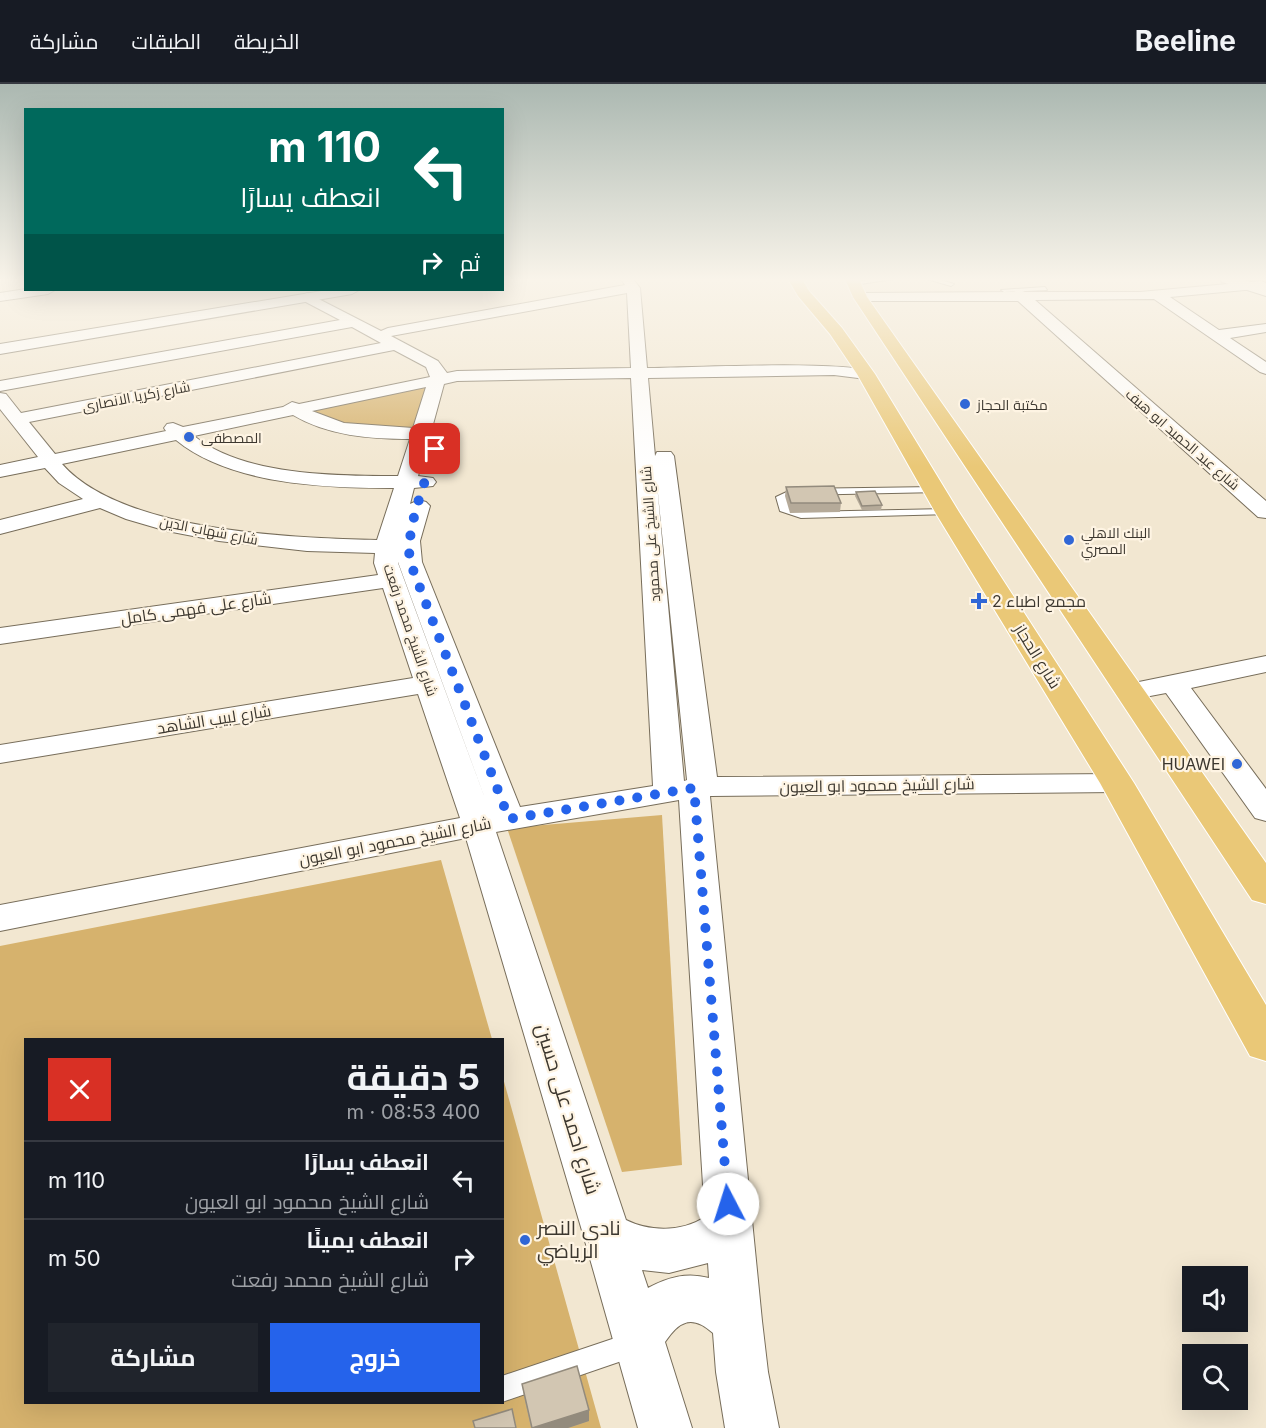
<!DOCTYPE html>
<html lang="ar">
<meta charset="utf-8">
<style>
:root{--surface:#171b24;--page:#20242c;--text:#f1f3f6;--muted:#9ea1a6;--line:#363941;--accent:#2563eb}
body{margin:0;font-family:Inter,Cairo,sans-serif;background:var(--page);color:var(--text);direction:rtl;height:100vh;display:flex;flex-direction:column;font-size:22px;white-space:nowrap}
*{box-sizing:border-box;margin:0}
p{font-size:20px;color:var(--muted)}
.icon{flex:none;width:33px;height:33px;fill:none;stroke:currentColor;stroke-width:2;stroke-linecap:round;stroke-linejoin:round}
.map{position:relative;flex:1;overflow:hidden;direction:ltr}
.sheet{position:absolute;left:24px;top:954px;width:480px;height:366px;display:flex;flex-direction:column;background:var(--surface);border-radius:0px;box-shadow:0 6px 24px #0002;direction:rtl}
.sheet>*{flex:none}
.hud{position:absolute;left:24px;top:24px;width:480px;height:183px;border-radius:0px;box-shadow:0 6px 24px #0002;direction:rtl;background:#00695c;color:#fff;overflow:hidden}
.tools{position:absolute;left:1182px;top:1182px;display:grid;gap:12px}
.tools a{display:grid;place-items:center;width:66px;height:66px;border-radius:0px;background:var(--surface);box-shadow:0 6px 24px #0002;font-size:30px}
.pin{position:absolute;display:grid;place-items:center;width:51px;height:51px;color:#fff;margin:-26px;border-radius:12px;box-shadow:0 3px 9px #0006}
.me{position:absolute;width:66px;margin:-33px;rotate:355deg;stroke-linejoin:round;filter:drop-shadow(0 0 4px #0008)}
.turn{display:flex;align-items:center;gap:21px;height:126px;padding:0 24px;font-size:27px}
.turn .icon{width:78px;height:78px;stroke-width:2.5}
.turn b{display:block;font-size:42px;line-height:51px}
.then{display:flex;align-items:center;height:57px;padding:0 24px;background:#0003;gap:12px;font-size:22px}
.round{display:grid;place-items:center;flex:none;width:63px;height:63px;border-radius:0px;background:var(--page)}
.head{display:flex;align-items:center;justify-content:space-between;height:102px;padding:0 24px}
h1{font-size:36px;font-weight:700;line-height:45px}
.primary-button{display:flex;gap:12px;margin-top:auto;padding:12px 24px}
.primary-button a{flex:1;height:69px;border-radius:0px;background:var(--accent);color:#fff;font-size:24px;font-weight:700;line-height:69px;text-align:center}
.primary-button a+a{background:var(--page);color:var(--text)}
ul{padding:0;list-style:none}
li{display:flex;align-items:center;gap:18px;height:78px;padding:0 24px;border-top:2px solid var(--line)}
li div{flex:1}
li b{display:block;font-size:22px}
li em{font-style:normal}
header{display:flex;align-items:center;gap:36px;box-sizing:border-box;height:84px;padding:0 30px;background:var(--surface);border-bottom:2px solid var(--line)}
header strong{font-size:28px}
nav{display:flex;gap:33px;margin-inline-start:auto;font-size:21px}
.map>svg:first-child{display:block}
</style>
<header>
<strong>Beeline</strong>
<nav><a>الخريطة</a><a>الطبقات</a><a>مشاركة</a></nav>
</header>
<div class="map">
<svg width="1266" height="1344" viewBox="0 0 1266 1344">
<rect width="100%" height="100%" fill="#f2e7d1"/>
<g fill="#d6b26d">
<polygon points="439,294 422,349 354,345 294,325"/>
<polygon points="662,731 682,1081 622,1088 507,744"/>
<polygon points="441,776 492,955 26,956 26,1318 502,1318 503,994 601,1344 0,1344 0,862"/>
</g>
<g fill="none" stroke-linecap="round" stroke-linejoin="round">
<g stroke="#776d5a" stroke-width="2">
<g id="service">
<polygon points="873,195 893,195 854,201 851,199"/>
<polygon points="927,195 938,195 954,200 951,202"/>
<polygon points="1045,203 1047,206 1004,208 1001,206"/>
<polygon points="936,403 941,406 940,408 795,411 787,414 789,423 802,428 947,425 951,426 951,430 801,434 780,427 776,413 793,405"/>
<polygon points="633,1248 642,1252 646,1261 642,1270 502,1318 502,1292"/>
</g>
</g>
<g stroke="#776d5a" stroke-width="2">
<g id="minor">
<path d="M621 195H633L640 204 647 284C677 284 863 275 874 290L866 295 834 291 648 294 655 372 657 368H671L674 372 717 693 1117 690 1128 692 1132 699 1128 706 1117 708 710 712 762 1237 768 1288 779 1344H725L716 1288 713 1249C692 1230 679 1237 665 1258L692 1344H638L583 1150 466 754 0 847V821L460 734 418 610 0 679V661L413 594 383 504 0 560V544L378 491 374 479 375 469 307 467 219 457 167 447 126 435 100 424 0 450V436L83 415 59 399 45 384 0 393V381L38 373 0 325V309L6 310 21 329 381 259 352 243 0 307V297L340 236 302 216 300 213 307 209 381 247 388 244 625 201ZM627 209 631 284 457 287 447 289 438 277 391 252ZM394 266 426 283 430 293 299 320 292 318 283 323 183 343 173 339 167 340 164 344 166 347 55 370 29 338ZM631 294 653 702 520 723 422 478 420 457 430 422 426 418 419 416 410 420 414 404 433 402 436 398 433 394 418 392 429 355 447 353 449 349 447 345 432 344 444 300 457 297ZM426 303 413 344 344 339 312 327ZM293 331C328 352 371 355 410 355L398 392C337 392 244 392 194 352ZM176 356C231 401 326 404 394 404L377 456C292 454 122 448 62 380ZM657 400 687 696 684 697ZM398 461V478L490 728 398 479ZM679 716 705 1133C682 1148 650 1148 626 1136L496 748ZM708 1179 709 1194C687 1188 668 1193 648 1204L642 1186 669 1189Z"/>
<polygon points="1261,197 1266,199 1266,204 1170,213 1219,246 1266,240 1266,248 1230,254 1266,278 1266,290 1260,288 1154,215 1035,216 1266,417 1266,434 1258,433 1018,217 860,217 853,213 860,209 1013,208 1019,206 1025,208 1140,208"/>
<polygon points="26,205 54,206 55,206 48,210 0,217 0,209"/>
<polygon points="1266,572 1266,588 1191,604 1266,705 1266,737 1255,734 1166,609 1129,616 1119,614 1115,608 1119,602 1129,600"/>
</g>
</g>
<g stroke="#776d5a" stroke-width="2">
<polygon id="tertiary" points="1220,195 1241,195 1266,203 1266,212 1222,198"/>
</g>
<g stroke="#776d5a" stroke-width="2">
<polygon id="secondary" points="328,206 359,206 352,210 0,270 0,260"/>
</g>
<g stroke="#fff" stroke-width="2">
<g id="primary">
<polygon points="788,195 802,195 809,207 842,244 875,290 959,428 1134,699 1266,921 1266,977 1250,972 1100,699 935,428 857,290 830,250 798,212"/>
<polygon points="845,195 859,195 867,213 1266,779 1266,820 1252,816 853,213"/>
</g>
</g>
<use href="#service" fill="#fff" fill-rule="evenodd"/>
<use href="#minor" fill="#fff" fill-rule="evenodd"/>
<use href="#tertiary" fill="#fff" fill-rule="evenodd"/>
<use href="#secondary" fill="#fff" fill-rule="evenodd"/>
<use href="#primary" fill="#eac877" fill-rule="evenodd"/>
</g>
<g fill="#b5aa99">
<polygon points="786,403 841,419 840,428 790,429 785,412"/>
<polygon points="856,408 882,421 881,426 862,426 855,412"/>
<polygon points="522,1300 589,1326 589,1337 568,1344 531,1344 524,1312"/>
</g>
<polygon fill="#938b7d" points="589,1326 589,1337 568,1344 532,1344"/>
<g fill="#d2c6b2" stroke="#938b7d" stroke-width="1.5">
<polygon points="834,402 841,419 791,419 786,403"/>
<polygon points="875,407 882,421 862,422 856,408"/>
<polygon points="577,1282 589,1326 532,1344 522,1300"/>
<polygon points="512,1325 516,1344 475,1344 473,1337"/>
</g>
<linearGradient id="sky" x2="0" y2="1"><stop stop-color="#abb8b1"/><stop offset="0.51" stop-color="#f9f4ea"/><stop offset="1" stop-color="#f9f4ea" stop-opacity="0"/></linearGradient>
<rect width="1266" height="383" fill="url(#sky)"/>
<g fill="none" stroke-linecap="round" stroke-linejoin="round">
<path stroke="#2563eb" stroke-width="10" stroke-dasharray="0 18" d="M435 365C426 398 405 444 410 478L509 735 694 704 728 1120"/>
</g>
<g fill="#3167d6" stroke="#fef4e3" stroke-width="2">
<circle cx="965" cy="320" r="6"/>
<circle cx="189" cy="353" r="6"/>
<circle cx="1069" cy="456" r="6"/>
<path d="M976 508h6v6h6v6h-6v6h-6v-6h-6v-6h6z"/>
<circle cx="1237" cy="680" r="6"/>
<circle cx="525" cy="1156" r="6"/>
</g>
<g text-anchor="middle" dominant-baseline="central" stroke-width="4.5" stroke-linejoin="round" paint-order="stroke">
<g font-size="14" fill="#3c372f" stroke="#fef4e3">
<text transform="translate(136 312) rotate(-11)">شارع زكريا الانصارى</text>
<text transform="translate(1183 355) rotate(41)">شارع عبد الحميد ابو هيف</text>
<text transform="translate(209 446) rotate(11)">شارع شهاب الدين</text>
<text transform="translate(650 450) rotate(-94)">شارع الشيخ على محمود</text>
<text transform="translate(411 546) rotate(71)">شارع الشيخ محمد رفعت</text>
</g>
<g font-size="14" fill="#3c372f" stroke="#fef4e3" text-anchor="start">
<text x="977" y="320">مكتبة الحجاز</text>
<text x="201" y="353">المصطفى</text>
<text x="1081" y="448">البنك الاهلي<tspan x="1081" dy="16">المصري</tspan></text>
</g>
<g font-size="16" fill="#3c372f" stroke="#fef4e3" text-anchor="start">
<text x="992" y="517">مجمع اطباء 2</text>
<text x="1225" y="680" text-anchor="end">HUAWEI</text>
</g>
<g font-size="16" fill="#3c372f" stroke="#fef4e3">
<text transform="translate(196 524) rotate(-8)">شارع على فهمى كامل</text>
<text transform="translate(1038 572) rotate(58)">شارع الحجاز</text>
<text transform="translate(214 635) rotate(-9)">شارع لبيب الشاهد</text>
<text transform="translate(877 701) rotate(-1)">شارع الشيخ محمود ابو العيون</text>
<text transform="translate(395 757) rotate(-11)">شارع الشيخ محمود ابو العيون</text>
</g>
<g font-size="20" fill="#3c372f" stroke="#fef4e3">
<text transform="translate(568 1025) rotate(73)">شارع احمد على حسين</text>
</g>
<g font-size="20" fill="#3c372f" stroke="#fef4e3" text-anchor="start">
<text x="537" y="1144">نادي النصر<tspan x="537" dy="23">الرياضي</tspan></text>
</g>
</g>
</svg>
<div class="tools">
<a><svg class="icon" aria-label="sound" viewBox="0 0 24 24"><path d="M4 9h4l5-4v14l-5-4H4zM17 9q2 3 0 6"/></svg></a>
<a><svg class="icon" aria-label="search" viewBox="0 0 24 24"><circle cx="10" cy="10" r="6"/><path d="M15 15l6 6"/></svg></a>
</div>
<div class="pin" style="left:435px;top:365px;background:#d93025"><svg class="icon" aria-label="arrive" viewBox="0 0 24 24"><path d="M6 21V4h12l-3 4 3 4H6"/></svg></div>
<svg class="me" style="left:728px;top:1120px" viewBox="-20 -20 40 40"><circle r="19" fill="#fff"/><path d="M0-13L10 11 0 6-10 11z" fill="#2563eb"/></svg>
<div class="hud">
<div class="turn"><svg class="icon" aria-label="left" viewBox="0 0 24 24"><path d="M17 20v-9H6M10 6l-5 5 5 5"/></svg><div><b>110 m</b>انعطف يسارًا</div></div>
<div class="then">ثم<svg class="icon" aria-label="right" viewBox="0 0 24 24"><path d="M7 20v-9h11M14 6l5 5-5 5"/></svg></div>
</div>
<section class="sheet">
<div class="head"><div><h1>5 دقيقة</h1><p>400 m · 08:53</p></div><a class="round" style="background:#d93025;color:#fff"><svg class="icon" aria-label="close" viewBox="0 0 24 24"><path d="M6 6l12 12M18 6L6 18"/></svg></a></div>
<ul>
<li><svg class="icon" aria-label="left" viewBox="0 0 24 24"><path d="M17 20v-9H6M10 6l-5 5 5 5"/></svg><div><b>انعطف يسارًا</b><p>شارع الشيخ محمود ابو العيون</p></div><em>110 m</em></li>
<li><svg class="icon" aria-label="right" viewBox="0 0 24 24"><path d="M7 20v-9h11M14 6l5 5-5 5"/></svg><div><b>انعطف يمينًا</b><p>شارع الشيخ محمد رفعت</p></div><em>50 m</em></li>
</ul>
<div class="primary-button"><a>خروج</a><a>مشاركة</a></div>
</section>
</div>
